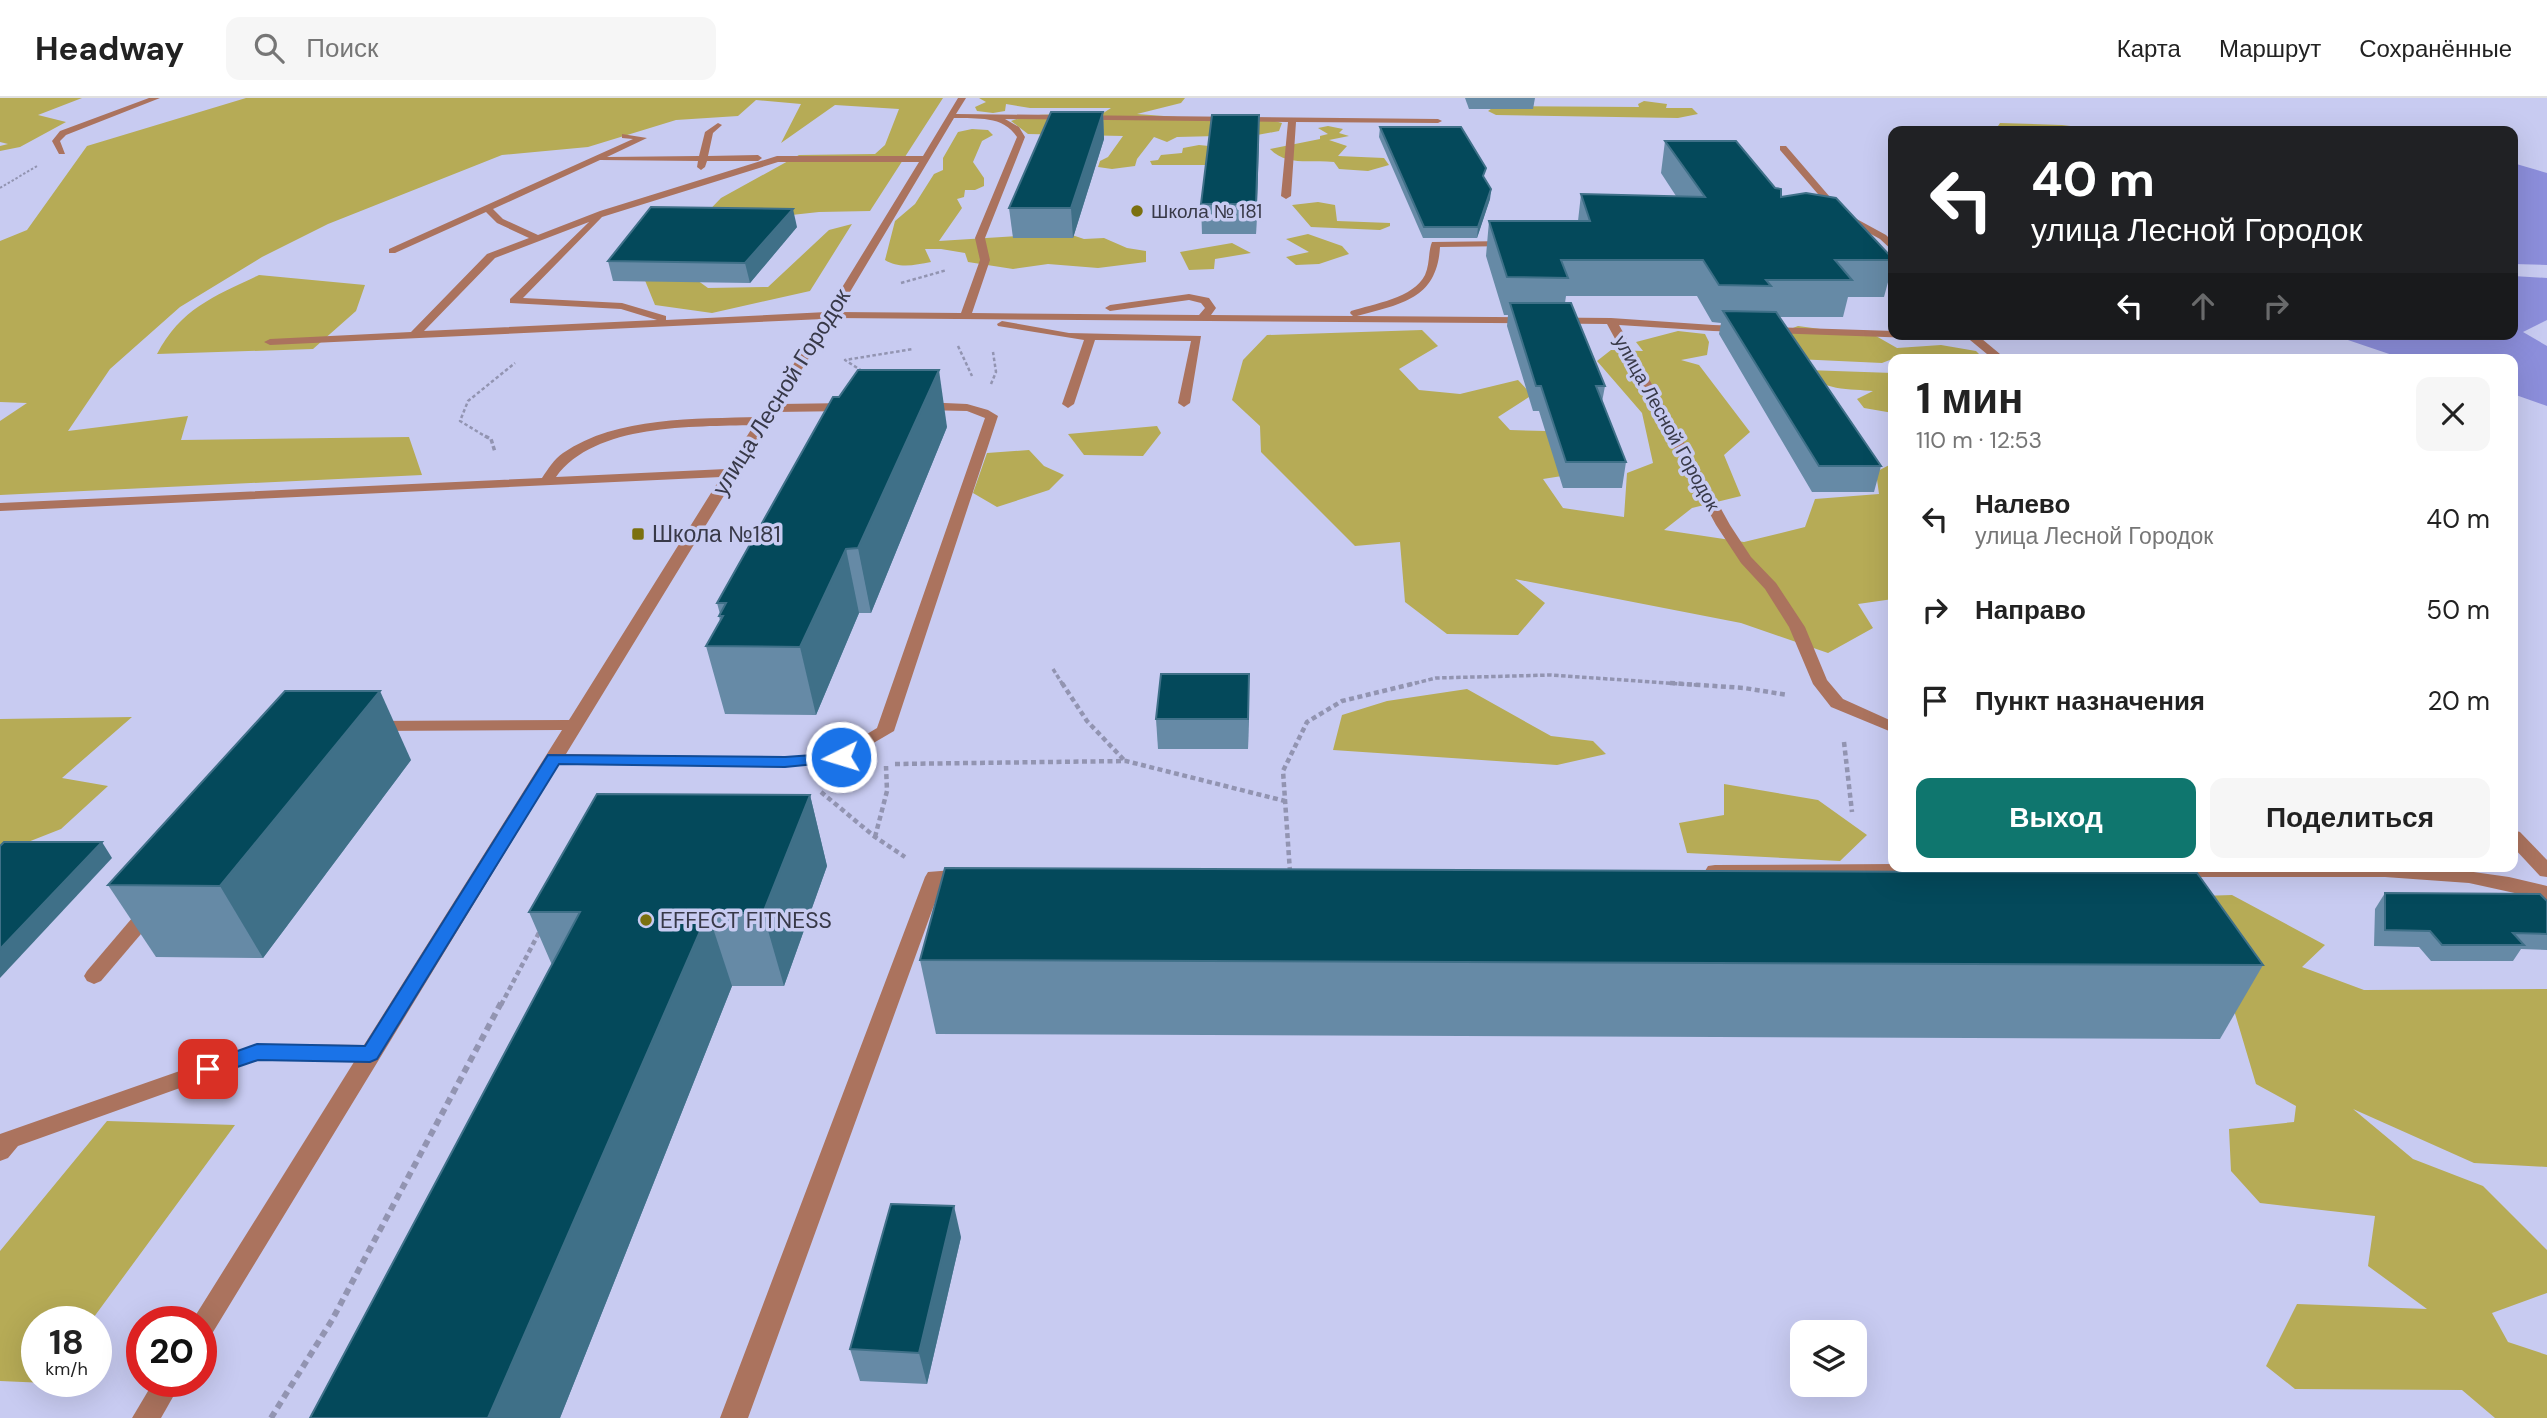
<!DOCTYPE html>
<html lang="ru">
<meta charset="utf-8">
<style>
:root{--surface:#fff;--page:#f6f6f6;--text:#222;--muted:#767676;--line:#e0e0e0;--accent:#0f766e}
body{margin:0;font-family:"DM Sans",sans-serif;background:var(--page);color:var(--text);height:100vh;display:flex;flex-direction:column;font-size:26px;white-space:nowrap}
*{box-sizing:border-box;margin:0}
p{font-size:23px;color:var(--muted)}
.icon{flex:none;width:38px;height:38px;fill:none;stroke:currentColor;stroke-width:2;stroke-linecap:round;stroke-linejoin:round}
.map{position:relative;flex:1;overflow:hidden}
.panel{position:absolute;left:1888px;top:256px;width:630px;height:518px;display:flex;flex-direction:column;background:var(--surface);border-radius:14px;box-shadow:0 7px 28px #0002}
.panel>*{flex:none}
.hud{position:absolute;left:1888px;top:28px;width:630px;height:214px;border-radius:14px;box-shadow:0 7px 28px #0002;background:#202124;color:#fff;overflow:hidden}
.tools{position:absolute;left:1790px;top:1222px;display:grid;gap:14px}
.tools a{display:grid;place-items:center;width:77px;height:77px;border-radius:14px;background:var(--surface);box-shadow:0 7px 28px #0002;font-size:35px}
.speed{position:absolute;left:21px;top:1208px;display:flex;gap:14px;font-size:35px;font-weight:700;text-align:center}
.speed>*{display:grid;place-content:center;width:91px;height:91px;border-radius:50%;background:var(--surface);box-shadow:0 7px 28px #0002;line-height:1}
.speed small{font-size:18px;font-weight:400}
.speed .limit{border:10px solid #d22;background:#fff;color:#111}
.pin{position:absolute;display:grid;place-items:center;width:60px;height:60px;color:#fff;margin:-30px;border-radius:14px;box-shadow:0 4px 10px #0006}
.me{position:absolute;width:77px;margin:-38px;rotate:265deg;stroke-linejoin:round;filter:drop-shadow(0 0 5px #0008)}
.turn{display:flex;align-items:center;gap:24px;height:147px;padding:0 28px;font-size:32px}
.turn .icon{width:91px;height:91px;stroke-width:2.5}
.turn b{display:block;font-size:49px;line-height:60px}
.lanes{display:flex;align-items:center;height:66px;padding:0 28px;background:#0003;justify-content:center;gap:35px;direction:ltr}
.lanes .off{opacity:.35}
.round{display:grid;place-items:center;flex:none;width:74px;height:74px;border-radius:14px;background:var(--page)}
.head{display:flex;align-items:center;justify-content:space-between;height:119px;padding:0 28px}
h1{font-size:42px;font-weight:700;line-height:52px}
.action{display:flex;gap:14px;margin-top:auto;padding:14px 28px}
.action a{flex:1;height:80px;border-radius:14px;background:var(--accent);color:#fff;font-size:28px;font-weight:700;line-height:80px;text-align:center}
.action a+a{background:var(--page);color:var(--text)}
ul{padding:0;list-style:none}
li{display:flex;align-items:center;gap:21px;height:91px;padding:0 28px}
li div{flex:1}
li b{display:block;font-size:26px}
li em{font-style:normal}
header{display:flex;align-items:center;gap:42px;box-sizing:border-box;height:98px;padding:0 35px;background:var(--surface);border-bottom:2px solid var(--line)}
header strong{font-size:33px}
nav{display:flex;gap:38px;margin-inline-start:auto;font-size:24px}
.search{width:490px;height:63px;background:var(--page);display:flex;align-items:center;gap:18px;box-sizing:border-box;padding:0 24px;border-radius:14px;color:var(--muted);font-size:26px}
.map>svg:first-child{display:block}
</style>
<header>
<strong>Headway</strong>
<div class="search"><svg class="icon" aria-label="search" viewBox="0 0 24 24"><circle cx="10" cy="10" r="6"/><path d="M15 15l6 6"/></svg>Поиск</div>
<nav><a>Карта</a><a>Маршрут</a><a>Сохранённые</a></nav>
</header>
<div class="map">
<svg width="2547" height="1320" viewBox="0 0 2547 1320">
<rect width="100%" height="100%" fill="#c8cbf1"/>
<g fill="#b6ab56">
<polygon points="0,0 82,0 38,17 66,24 20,49 0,53 0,48 8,46 0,44"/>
<polygon points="246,0 943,0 870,113 819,114 764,120 690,177 708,190 768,189 829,132 852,126 810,193 712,215 655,207 644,180 721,100 799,57 875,56 885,47 899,11 835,7 781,45 801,6 756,2 738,18 676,22 588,49 502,57 328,126 262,159 180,209 110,271 68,333 188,318 181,342 409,339 422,377 0,397 0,323 27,305 0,304 0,143 27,132 87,48"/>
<path d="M979 0H1185L1181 5 1137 16 1218 22 1267 21 1282 25 1279 33 1257 37 1177 39 1167 44 1154 39 1137 61 1135 68 1112 71 1098 69 1100 63 1108 59 1123 38 1028 36 1011 23C1037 14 1064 15 1091 23L1111 10H1030L1006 6 1005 13 993 15 977 13 975 9 986 4Z"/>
<polygon points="1644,3 1667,6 1666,10 1692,10 1698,16 1678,20 1496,17 1488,13 1495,8 1639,9 1638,6"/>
<polygon points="2000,25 2062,27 2114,33 2010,33 1998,28"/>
<path d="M1328 28 1343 31 1339 35 1349 38 1329 42 1347 48 1338 58 1384 60 1389 67 1368 73 1339 71 1334 64C1312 61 1287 69 1270 51L1320 41V38L1328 36 1318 30Z"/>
<path d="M972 31 988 32 993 37 982 43 973 64 984 80V88L975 92H965L964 99 957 101 962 110 939 143 1066 135 1084 141 1104 140 1127 150 1146 153V164L1098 170 1048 166 1013 171 968 164 965 155 941 151H925L931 164C915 167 899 171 885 162L895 123 915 106 934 76 943 72V60L958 34Z"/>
<polygon points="1199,47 1209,48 1207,67 1152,67 1150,63 1158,62 1161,57 1182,55 1183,50"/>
<polygon points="1318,104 1335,107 1337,123 1390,125 1390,128 1380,132 1311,129 1292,107"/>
<polygon points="1308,136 1342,148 1349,156 1319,166 1296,167 1286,159 1309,154 1286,141"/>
<polygon points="1232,145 1251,155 1215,161 1214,171 1189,172 1180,154"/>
<path d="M259 177 365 187 356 213 313 251 157 256C181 210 215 198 259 177Z"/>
<polygon points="1798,228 1835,233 1869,234 1897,250 1941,247 1976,253 1984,261 1895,260 1882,265 1796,261 1764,241"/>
<polygon points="1422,232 1438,248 1399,271 1419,292 1460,296 1518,282 1532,297 1498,319 1510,332 1546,333 1581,375 1543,381 1563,410 1624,419 1627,375 1653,365 1642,315 1597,263 1611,252 1643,253 1636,244 1678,233 1705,236 1709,244 1707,257 1681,262 1699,267 1750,334 1724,357 1741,398 1692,410 1664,432 1744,444 1805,429 1815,401 1879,396 1876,374 1893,365 1893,501 1858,506 1873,530 1828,555 1741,525 1515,481 1545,505 1518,537 1447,536 1405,504 1400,444 1355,448 1261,354 1260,328 1232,302 1243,262 1267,237"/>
<path d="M1806 272 1893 275V315L1864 310 1857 301 1873 293C1853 291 1817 293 1806 272Z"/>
<polygon points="1157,328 1161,335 1143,358 1084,357 1068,336"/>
<polygon points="1029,352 1044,368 1064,377 1049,392 997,409 973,395 987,355"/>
<polygon points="1467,591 1551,638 1593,643 1606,656 1557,667 1333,652 1342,617 1387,603"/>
<polygon points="132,619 62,680 108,688 61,731 0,755 0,621"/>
<polygon points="1724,686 1818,702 1867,737 1840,763 1687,755 1679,725 1724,717"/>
<polygon points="2232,797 2325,847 2302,869 2364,892 2547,891 2547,1069 2474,1065 2353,1011 2413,1061 2483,1088 2547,1152 2547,1195 2492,1215 2508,1244 2547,1257 2547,1320 2495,1320 2462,1292 2295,1291 2266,1268 2297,1206 2427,1211 2368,1168 2375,1118 2260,1105 2231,1073 2229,1031 2294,1024 2296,1008 2256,986 2200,798"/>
<polygon points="107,1023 235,1027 91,1223 37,1223 37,1283 47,1283 46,1285 0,1283 0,1153"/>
</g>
<g fill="#8c8edb">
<polygon points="2513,65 2547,75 2547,167 2513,166"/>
<polygon points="2513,178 2547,180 2547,222 2523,234 2547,248 2547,308 2513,296 2513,261 2404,261 2342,240 2339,236 2513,236"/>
</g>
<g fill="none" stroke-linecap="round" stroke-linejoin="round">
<polyline stroke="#9294b1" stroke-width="2" stroke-dasharray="2.5 2" stroke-linecap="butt" points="0,90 37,68"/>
<g stroke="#9294b1" stroke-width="2.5" stroke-dasharray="3.5 2.5" stroke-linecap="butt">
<polyline points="901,185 947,172"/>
<polyline points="958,248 972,278"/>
<polyline points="862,273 845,262 913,251"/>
<polyline points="991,286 996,274 993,254"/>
<polyline points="488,340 460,323 468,303 515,265"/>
</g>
<g stroke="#9294b1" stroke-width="3.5" stroke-dasharray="4.5 2.5" stroke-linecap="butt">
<polyline points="485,338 491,341 495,354"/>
<polyline points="1053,571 1063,587"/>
<polyline points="1408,587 1436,580 1551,577 1696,587"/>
</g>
<g stroke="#9294b1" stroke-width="4.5" stroke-dasharray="5 3.5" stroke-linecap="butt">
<polyline points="1062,585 1087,623 1125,663"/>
<polyline points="1670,585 1744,590 1788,597"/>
<polyline points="1844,644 1852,714"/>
<polyline points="895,666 1126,663 1285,703"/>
<polyline points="821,694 875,739 905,759"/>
<polyline points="875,739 887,693 886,668"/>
<polyline points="1290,774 1283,673 1307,624 1342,603 1416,585"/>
<polyline points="501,907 541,831"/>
</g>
<polyline stroke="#9294b1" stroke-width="6" stroke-dasharray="7 5" stroke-linecap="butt" points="271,1320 332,1222 501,905"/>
<g fill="#ab735e" fill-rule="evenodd">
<polygon points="149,0 160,0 66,37 60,43 65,56 59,56 52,43 60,33"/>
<path d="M958 0H966L956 16 1438 21 1442 23 1438 25 1296 24 1291 98 1286 101 1281 98 1288 24 1005 21 1019 29 1025 39 985 140 990 162 972 215 1199 217 1205 210 1201 205 1189 202 1110 213 1105 210 1110 207 1189 196 1209 200 1216 210 1211 217 1353 218 1350 215 1351 213C1373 206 1414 200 1425 177 1430 166 1428 154 1432 144L1509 143 1512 144V148L1440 149C1437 202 1400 206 1357 218L1611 220 1713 227 1894 233V236H1976L2006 261H1993L1970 242 1713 233 1619 227 1730 427 1751 459 1776 485 1805 529 1827 582 1843 601 1894 624V635L1831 609 1813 586 1789 529 1765 491 1741 465 1716 427 1607 226 834 220 780 306 849 305 855 309 849 313 775 314 566 656 785 659 837 654 877 630 985 320 967 313 922 312 916 308 922 304 967 306 988 312 998 318 894 633 841 664 785 669 559 666 210 1239 201 1243V1223H192L354 964 258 962 18 1048 8 1060 0 1063V1036L257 946 364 947 562 632 372 633 363 628 372 623 569 622 721 379 0 413V405L542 380C548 371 554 361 563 355 617 318 696 321 759 319L823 221 270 247 264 244 270 241 411 234 487 156 529 140 497 125 486 114 395 155H389V151L633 41 622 40V36L647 40 607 59 699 58 705 34 718 25 722 27 713 35 708 58 758 57 762 60 758 63H707L705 69 701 72 697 69 698 63 600 62 493 111 503 121 538 137 600 113 777 58H923ZM954 20C977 21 1003 17 1017 39L975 140 980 162 961 215 838 214ZM778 64H919L827 214 666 222V218L622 205 523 200 602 119ZM589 124 510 201V205L621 211 657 222 424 233 495 160ZM754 327 726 371 556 379C595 325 693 329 754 327Z"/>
<polygon points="1780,48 1786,48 1842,113 1886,137 1894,145 1894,154 1880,141 1836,117 1780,52"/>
<polygon points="1002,223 1069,235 1201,238 1190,305 1184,309 1178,305 1191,243 1095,242 1074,306 1068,310 1062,306 1084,242 998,228 997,226"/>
<polygon points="2513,732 2520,734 2547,762 2547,779 2540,778 2513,749"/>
<polygon points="1894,766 2431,768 2509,779 2547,788 2547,802 2469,785 2385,779 1715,779 1708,778 1705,773 1708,768 1715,767"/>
<polygon points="966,771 973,773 976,778 973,783 942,785 748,1320 720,1320 925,779 928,774"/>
<polygon points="151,804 158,806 161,811 158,816 101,883 94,886 87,883 84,878 87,873 144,806"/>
<polygon points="154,1283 182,1283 161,1320 132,1320"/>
</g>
</g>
<g fill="#668aa6">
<polygon points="1465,0 1535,0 1533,11 1469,11"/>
<polygon points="1103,14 1104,41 1073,140 1013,140 1009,110"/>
<polygon points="1259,17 1256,136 1202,136 1201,106"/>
<polygon points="1380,29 1485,81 1491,91 1490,101 1477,140 1423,140 1379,39"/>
<polygon points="1665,43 1781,99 1894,162 1884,199 1848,199 1843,219 1779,219 1881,368 1874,394 1812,394 1719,236 1721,225 1712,224 1697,198 1566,198 1565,205 1605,288 1602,304 1626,364 1622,390 1563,390 1539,313 1533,313 1507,228 1508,217 1504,217 1486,158 1489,123 1578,123 1581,96 1676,98 1661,75"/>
<polygon points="797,129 750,185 613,183 608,163"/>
<polygon points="947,329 871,515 859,515 816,617 725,616 706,548 720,523 719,518 720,516 717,505"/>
<polygon points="1249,576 1248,651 1158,651 1156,621"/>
<polygon points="411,662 263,860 156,859 108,787"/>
<polygon points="810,697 827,768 784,888 732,888 560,1320 310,1320 552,867 529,814"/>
<polygon points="2385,795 2547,803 2547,852 2521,851 2513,863 2431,863 2419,849 2374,848 2375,811"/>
<polygon points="920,862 2263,867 2220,941 936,936"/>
<polygon points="961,1139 927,1286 860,1283 850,1251"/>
</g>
<g fill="#3f7088">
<polygon points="1103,14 1104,41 1073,140 1071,110"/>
<polygon points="1259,17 1259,43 1256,136 1256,106"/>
<polygon points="1491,91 1490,101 1477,140 1478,129"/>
<polygon points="793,111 797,129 750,185 745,165"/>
<polygon points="939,272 947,329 871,515 858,450"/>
<polygon points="846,451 859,515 816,617 800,549"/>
<polygon points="1249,576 1249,606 1248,651 1248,621"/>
<polygon points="380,593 411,662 263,860 220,788"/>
<polygon points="810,697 827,768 784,888 763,815"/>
<polygon points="102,744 112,760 0,880 0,851"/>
<polygon points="708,815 732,888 560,1320 488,1320"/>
<polygon points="954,1108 961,1139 927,1286 919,1255"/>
</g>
<g fill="#04495b" stroke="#3f7088" stroke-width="2">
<polygon points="1051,14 1103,14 1071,110 1009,110"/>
<polygon points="1212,17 1259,17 1256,106 1201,106"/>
<polygon points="1380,29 1461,29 1486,70 1483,78 1491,91 1478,129 1424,129"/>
<polygon points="1665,43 1736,43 1775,90 1781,91 1781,99 1806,95 1836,100 1894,162 1835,162 1852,182 1766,182 1771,188 1719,187 1703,162 1561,162 1568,180 1507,179 1489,123 1590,123 1581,96 1705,99"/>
<polygon points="651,109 793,111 745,165 608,163"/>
<polygon points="1510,205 1571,205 1605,288 1596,288 1626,364 1566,364 1541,288 1536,288"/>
<polygon points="1723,213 1776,214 1881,368 1819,368"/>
<polygon points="858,272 939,272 858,450 846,451 800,549 706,548 723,518 719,518 726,505 717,505 833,299 839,299"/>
<polygon points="1161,576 1249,576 1248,621 1156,621"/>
<polygon points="285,593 380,593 220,788 108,787"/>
<polygon points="597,696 810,697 763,815 708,815 488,1320 310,1320 580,814 529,814"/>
<polygon points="4,744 102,744 0,851 0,748"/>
<polygon points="945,770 2197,775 2263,867 920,862"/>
<polygon points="2385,795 2540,796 2547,803 2547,836 2513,835 2524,847 2442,847 2430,833 2385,832"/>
<polygon points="891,1106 954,1108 919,1255 850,1251"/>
</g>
<polygon fill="#1a73e8" stroke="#114b97" stroke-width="2" points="841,655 849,659 846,663 785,669 559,666 377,961 370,964 258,962 208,979 201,977 198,971 201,966 257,946 365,948 548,657 785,659"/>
<g fill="#7b700f" stroke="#c8cbf1" stroke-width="2.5">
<circle cx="1137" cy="113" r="7"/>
<rect x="631" y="429" width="14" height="14" rx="3.5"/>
<circle cx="646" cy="822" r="7"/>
</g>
<g text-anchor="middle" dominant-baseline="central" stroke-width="7" stroke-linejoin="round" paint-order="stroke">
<g font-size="19" fill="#383948" stroke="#c8cbf1" text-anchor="start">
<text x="1151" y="113">Школа № 181</text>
</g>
<g font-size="19" fill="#383948" stroke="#c8cbf1">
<text transform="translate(1667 325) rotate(61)">улица Лесной Городок</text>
</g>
<g font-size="23" fill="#383948" stroke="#c8cbf1">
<text transform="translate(781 294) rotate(-58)">улица Лесной Городок</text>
</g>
<g font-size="23" fill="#383948" stroke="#c8cbf1" text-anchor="start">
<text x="652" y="436">Школа №181</text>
<text x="660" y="822">EFFECT FITNESS</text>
</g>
</g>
</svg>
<div class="tools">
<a><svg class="icon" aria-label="layers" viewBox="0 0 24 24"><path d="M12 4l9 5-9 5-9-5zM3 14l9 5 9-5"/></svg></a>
</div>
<div class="speed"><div>18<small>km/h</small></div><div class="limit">20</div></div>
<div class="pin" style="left:208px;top:971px;background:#d93025"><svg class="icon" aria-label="arrive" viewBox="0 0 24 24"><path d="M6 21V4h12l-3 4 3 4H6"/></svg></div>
<svg class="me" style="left:841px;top:659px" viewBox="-20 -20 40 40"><circle r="17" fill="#1a73e8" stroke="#fff" stroke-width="3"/><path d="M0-11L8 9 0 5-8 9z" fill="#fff"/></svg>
<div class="hud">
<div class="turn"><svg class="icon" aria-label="left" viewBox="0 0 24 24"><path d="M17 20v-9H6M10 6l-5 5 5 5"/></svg><div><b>40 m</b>улица Лесной Городок</div></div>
<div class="lanes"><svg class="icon" aria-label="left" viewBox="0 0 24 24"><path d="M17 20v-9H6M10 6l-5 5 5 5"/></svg><svg class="icon off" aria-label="ahead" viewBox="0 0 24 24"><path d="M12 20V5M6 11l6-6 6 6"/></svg><svg class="icon off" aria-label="right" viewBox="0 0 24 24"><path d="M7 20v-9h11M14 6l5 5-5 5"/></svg></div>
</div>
<section class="panel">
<div class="head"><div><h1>1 мин</h1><p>110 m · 12:53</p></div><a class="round"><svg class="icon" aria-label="close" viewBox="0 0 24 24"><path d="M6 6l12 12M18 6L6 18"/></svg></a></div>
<ul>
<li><svg class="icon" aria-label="left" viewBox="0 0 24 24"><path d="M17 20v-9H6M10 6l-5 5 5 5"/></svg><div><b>Налево</b><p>улица Лесной Городок</p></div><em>40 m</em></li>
<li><svg class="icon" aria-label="right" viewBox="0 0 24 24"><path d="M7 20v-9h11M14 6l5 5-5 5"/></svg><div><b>Направо</b></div><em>50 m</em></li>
<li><svg class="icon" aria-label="arrive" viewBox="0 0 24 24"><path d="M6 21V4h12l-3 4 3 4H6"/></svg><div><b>Пункт назначения</b></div><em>20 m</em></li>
</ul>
<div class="action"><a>Выход</a><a>Поделиться</a></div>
</section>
</div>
